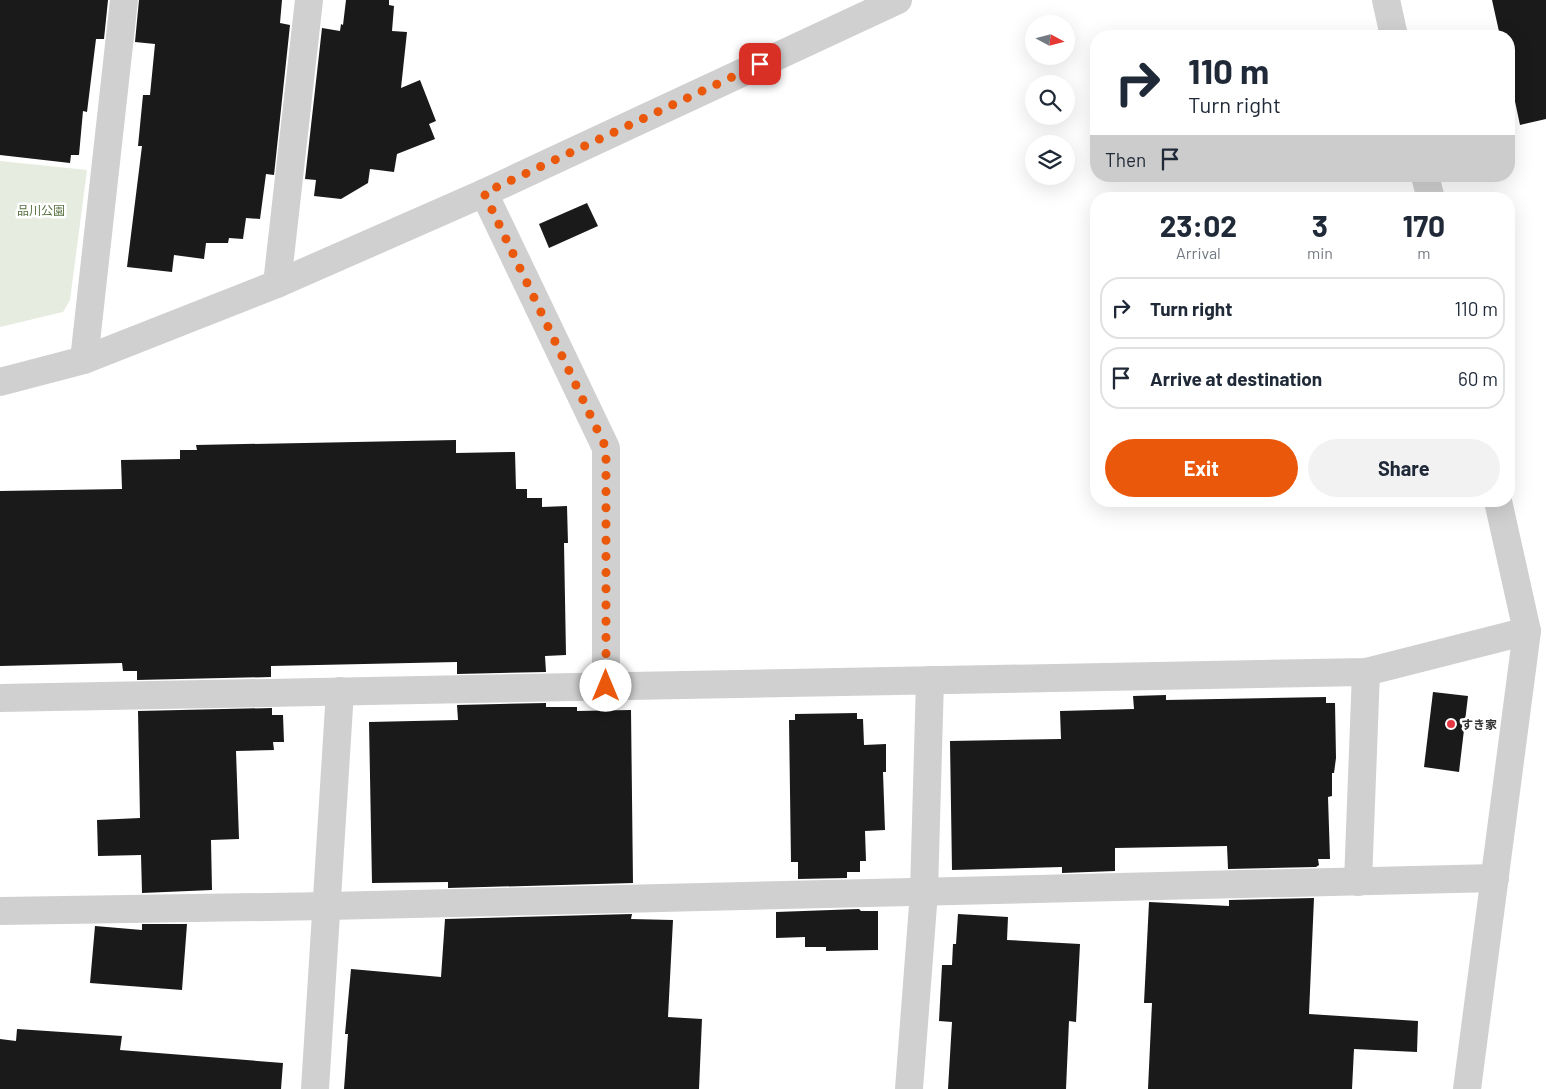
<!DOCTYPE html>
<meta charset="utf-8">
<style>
:root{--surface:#fff;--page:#f2f2f3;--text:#1f2937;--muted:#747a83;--line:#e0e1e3;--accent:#ea580c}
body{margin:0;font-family:Barlow,"Noto Sans JP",sans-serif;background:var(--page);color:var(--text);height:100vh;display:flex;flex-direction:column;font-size:19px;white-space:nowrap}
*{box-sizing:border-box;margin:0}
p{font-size:16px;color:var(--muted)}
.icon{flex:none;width:28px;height:28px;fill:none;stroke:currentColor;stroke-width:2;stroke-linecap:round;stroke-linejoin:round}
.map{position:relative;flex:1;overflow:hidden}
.panel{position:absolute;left:1090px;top:192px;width:425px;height:315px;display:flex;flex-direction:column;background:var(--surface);border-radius:20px;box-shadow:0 5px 20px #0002}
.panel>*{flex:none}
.top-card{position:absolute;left:1090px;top:30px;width:425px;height:152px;border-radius:20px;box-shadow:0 5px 20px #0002;background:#fff;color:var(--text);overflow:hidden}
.needle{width:32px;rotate:97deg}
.buttons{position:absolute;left:1025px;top:15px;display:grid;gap:10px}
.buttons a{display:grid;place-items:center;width:50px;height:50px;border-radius:50%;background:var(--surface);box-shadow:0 5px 20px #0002;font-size:25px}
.pin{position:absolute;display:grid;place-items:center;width:42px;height:42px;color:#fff;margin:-21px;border-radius:10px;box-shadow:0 2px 8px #0006}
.me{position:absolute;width:55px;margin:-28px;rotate:0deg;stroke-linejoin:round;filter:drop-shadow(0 0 4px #0008)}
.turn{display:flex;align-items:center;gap:18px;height:105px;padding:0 15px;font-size:22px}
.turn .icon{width:65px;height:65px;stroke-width:2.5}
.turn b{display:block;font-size:35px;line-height:42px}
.then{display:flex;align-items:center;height:48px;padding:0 15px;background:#0003;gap:10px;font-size:19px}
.eta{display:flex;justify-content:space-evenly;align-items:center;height:85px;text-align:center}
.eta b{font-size:30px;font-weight:700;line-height:35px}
.button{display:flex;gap:10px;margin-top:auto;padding:10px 15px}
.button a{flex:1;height:58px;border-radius:30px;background:var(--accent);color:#fff;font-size:20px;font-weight:700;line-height:58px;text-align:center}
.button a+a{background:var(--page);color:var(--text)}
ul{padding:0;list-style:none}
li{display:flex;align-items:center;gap:15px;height:62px;margin:0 10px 8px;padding:0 5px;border:2px solid var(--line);border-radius:20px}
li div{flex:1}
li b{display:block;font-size:19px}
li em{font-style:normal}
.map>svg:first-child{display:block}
</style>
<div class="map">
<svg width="1546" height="1089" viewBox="0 0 1546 1089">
<rect width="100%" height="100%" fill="#fff"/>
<polygon fill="#e6ecdf" points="0,161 87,170 70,300 63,312 0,327"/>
<g fill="#1a1a1a">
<polygon points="0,0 108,0 104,39 96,39 87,112 83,111 79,155 71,155 70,163 0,155"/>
<polygon points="139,0 282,0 280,23 290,25 274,175 266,174 260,219 246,218 243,239 229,238 228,243 206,243 204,259 174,255 172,272 127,267 142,146 138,146 143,95 150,95 155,44 135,42"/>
<polygon points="346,0 389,0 389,5 394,6 392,31 407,32 401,88 420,80 436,121 429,124 435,139 397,154 394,172 370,169 368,183 341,199 314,196 316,180 305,179 322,28 340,31 341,24 343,25"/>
<polygon points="1492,0 1546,0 1546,119 1520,125 1509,73 1509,36 1500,36"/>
<polygon points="587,203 598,226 549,248 539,224"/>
<polygon points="456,440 456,453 515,452 516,489 527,489 527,498 542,498 542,507 567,506 568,543 564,543 566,655 545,656 546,672 457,674 457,662 271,666 271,677 137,680 137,671 123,671 122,663 0,666 0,491 122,489 121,460 180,459 180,450 197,450 196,445"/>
<polygon points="1433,692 1468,696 1459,772 1424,767"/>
<polygon points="1166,695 1166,700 1326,697 1326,703 1335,703 1336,758 1334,773 1332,773 1332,796 1328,797 1330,859 1318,859 1319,865 1316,867 1228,869 1227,846 1115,848 1115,871 1062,873 1062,867 952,870 950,741 1061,739 1060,711 1134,709 1133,696"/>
<polygon points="546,703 546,707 577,707 577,711 631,710 633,883 448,888 448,882 372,883 369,722 458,720 457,705"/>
<polygon points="272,708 272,715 283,715 284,742 273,742 274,750 236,751 239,839 211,840 212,890 142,893 141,855 98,856 97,820 140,818 138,711"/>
<polygon points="857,713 857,719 863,719 864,745 886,744 886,772 883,772 885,830 865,831 866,861 860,861 860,872 847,872 847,878 798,879 798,862 791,862 789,720 795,720 795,714"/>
<polygon points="1314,898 1309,1014 1418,1021 1417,1052 1354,1049 1352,1089 1148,1089 1152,1003 1144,1003 1149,902 1229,906 1229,900"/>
<polygon points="859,909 861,911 878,911 878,950 826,951 826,947 805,947 805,937 776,938 776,912"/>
<polygon points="632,914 631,919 673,920 668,1017 702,1019 699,1089 344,1089 348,1034 345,1034 351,969 441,977 445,919"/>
<polygon points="958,914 1008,917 1007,940 1080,944 1076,1022 1069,1021 1066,1089 948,1089 952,1022 939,1021 940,1002 942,965 952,965 953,944 956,944"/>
<polygon points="142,924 187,924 182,990 90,983 95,926 142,930"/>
<polygon points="17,1029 122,1036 120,1050 283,1063 281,1089 0,1089 0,1039 16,1041"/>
</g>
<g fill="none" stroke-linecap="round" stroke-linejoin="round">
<g stroke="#d0d0d0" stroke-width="28">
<polyline points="484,193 606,448 606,686"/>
<polyline points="277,284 309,0"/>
<polyline points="84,360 124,0"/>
<polyline points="0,698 1366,672 1527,631"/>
<polyline points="1358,882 1366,672"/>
<polyline points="0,911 328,906 1495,878"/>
<polyline points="315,1089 340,691"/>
<polyline points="909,1089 924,892 930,680"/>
</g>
<g stroke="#d0d0d0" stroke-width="28">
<polyline points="1386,0 1394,36"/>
<polyline points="1425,176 1431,199"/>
<polyline points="0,382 84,360 277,284 484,193 898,0"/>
<polyline points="1467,1089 1527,631 1498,501"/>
</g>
</g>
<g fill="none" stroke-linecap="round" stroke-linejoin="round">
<polyline stroke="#ea580c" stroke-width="9" stroke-dasharray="0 16.2" points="606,686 606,448 484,193 760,64"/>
</g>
<circle fill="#e63946" stroke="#fff" stroke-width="2" cx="1451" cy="724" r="5"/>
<g text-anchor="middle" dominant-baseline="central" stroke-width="5" stroke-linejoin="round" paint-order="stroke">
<g font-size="12" fill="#56703f" stroke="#fff">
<text x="41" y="210">品川公園</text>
</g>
<g font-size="12" font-weight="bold" fill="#333" stroke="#fff" text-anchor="start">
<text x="1461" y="724">すき家</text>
</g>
</g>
</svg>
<div class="buttons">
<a><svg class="needle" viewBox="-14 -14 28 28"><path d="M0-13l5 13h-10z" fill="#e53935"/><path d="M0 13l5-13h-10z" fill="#747a83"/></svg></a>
<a><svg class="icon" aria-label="search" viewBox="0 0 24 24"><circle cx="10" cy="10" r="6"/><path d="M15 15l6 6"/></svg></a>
<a><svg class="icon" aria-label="layers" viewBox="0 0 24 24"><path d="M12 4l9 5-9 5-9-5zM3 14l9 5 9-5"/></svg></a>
</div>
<div class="pin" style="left:760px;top:64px;background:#d93025"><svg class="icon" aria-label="arrive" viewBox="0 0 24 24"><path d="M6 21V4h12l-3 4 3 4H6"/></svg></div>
<svg class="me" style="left:606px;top:686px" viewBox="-20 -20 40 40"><circle r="19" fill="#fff"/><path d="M0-13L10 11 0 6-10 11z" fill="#ea580c"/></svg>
<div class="top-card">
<div class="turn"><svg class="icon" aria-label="right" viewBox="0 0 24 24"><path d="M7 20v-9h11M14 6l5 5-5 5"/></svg><div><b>110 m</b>Turn right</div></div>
<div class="then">Then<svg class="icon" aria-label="arrive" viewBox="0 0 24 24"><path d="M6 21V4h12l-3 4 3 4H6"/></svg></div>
</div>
<section class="panel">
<div class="eta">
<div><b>23:02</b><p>Arrival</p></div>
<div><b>3</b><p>min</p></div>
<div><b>170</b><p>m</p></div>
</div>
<ul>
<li><svg class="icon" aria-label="right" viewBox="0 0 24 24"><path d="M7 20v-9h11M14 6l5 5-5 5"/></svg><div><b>Turn right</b></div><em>110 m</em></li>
<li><svg class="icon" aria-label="arrive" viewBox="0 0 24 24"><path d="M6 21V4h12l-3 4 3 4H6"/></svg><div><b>Arrive at destination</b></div><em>60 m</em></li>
</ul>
<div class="button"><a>Exit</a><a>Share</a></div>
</section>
</div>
